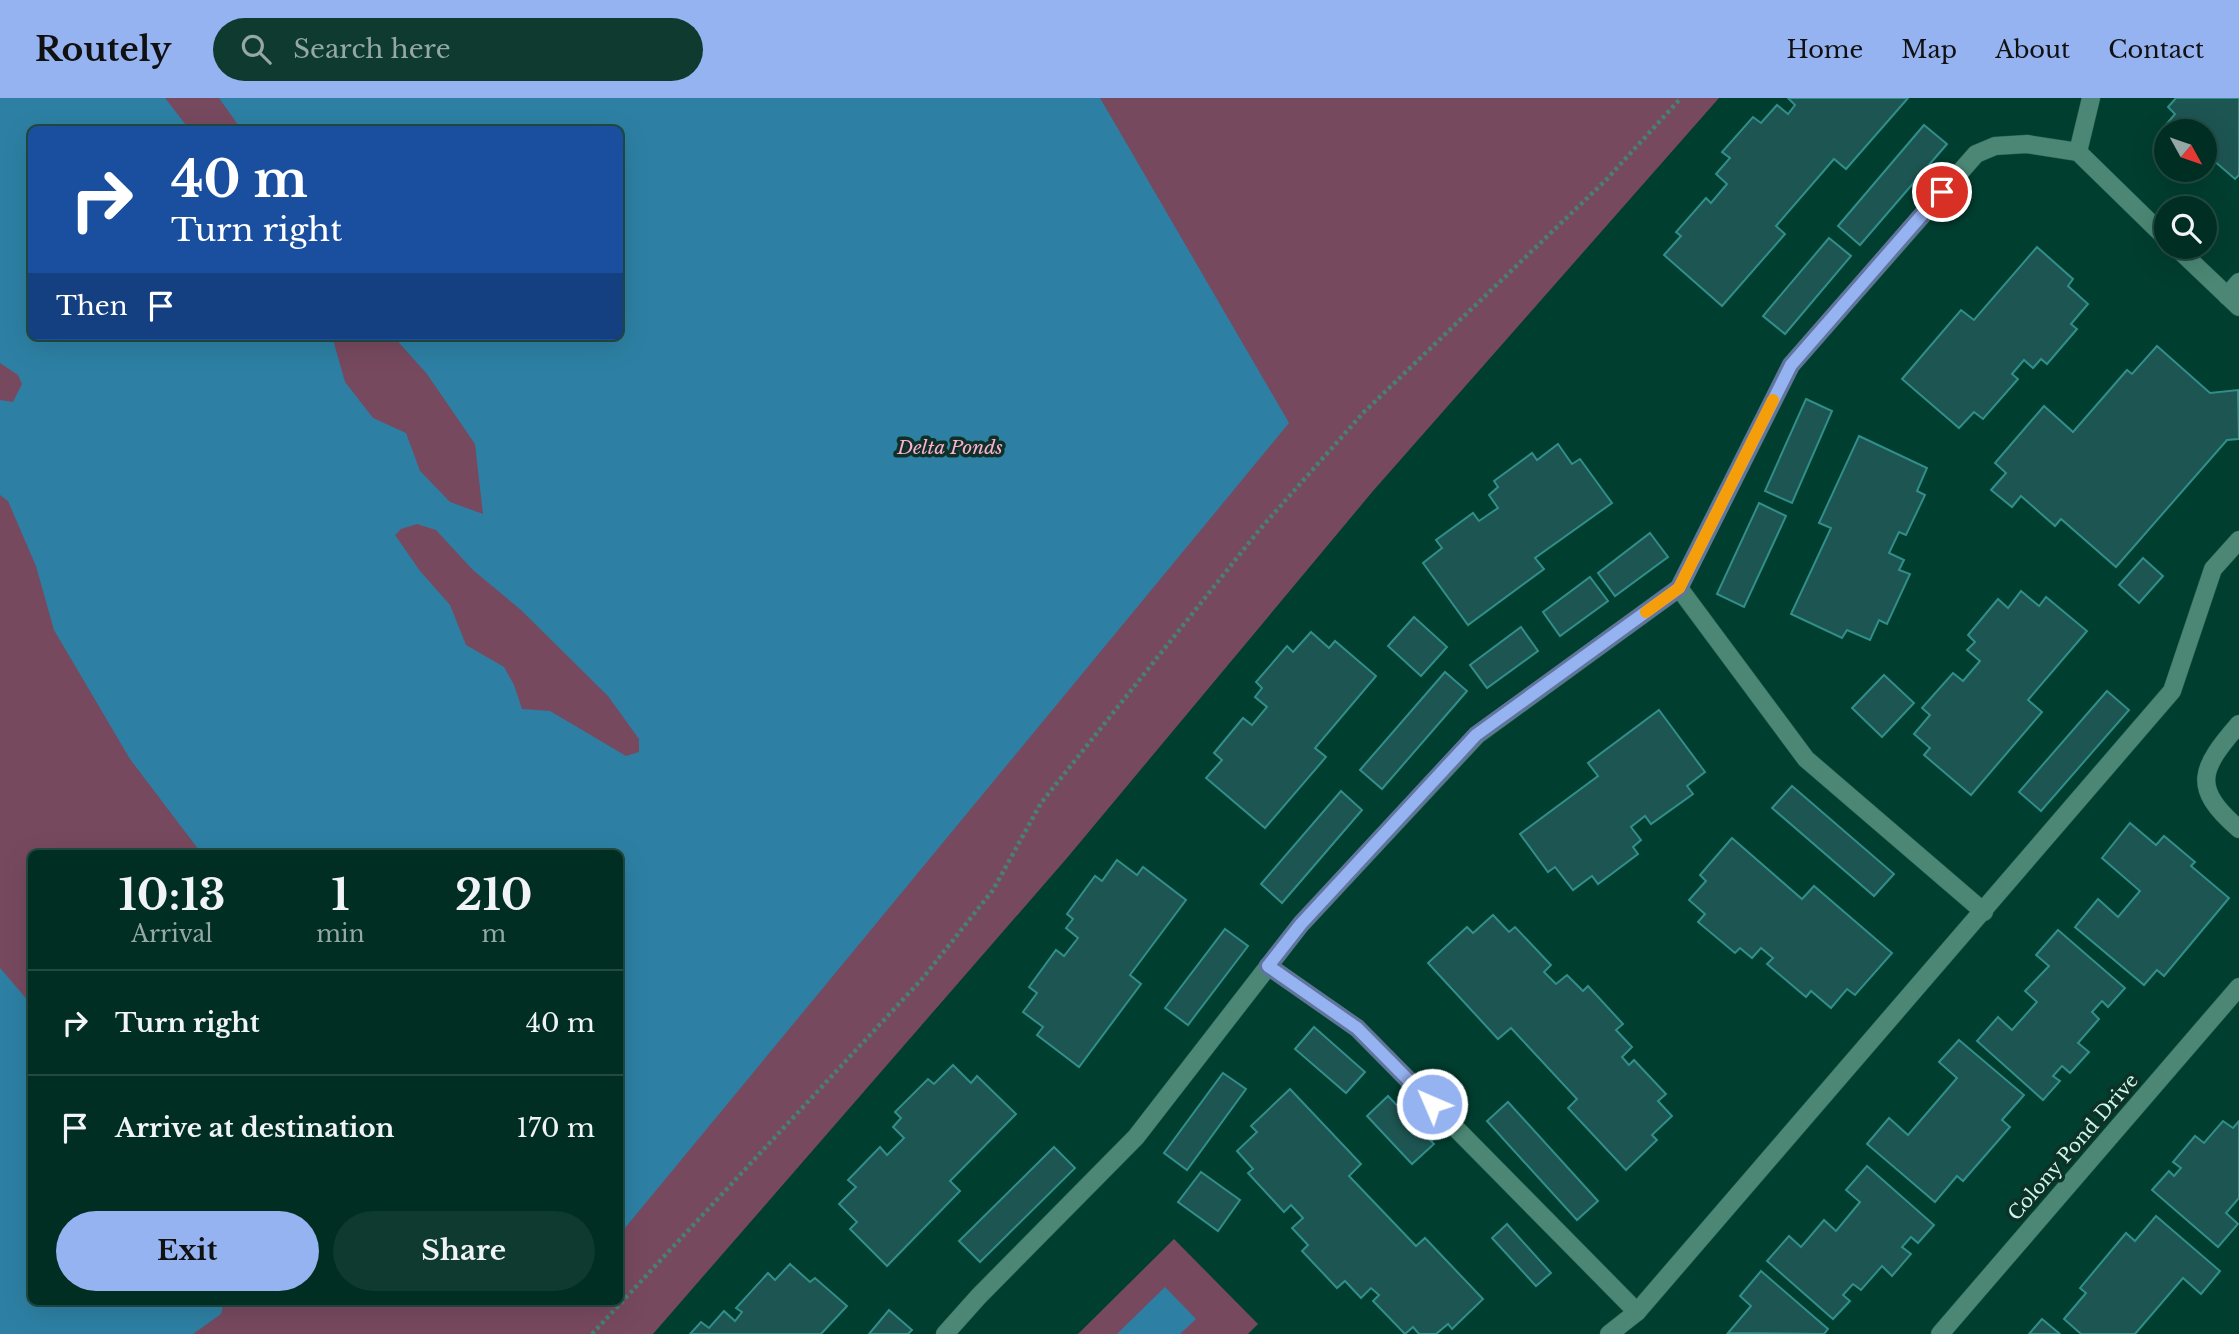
<!DOCTYPE html>
<style>
:root{--surface:#002e23;--page:#0e3a30;--text:#f1f3f6;--muted:#95a8a6;--line:#224a41;--accent:#95b2f1}
body{margin:0;font-family:"Libre Baskerville",serif;background:var(--page);color:var(--text);height:100vh;display:flex;flex-direction:column;font-size:26px;white-space:nowrap}
*{box-sizing:border-box;margin:0}
p{font-size:23px;color:var(--muted)}
.icon{flex:none;width:38px;height:38px;fill:none;stroke:currentColor;stroke-width:2;stroke-linecap:round;stroke-linejoin:round}
.map{position:relative;flex:1;overflow:hidden}
.drawer{position:absolute;left:28px;top:752px;width:595px;height:455px;display:flex;flex-direction:column;background:var(--surface);border-radius:10px;box-shadow:0 7px 28px #0002,0 0 0 2px var(--line)}
.drawer>*{flex:none}
.top-card{position:absolute;left:28px;top:28px;width:595px;height:214px;border-radius:10px;box-shadow:0 7px 28px #0002,0 0 0 2px var(--line);background:#1a4fa0;color:#fff;overflow:hidden}
.needle{width:46px;rotate:130deg}
.tools{position:absolute;left:2154px;top:21px;display:grid;gap:14px}
.tools a{display:grid;place-items:center;width:63px;height:63px;border-radius:50%;background:var(--surface);box-shadow:0 7px 28px #0002,0 0 0 2px var(--line);font-size:35px}
.pin{position:absolute;display:grid;place-items:center;width:60px;height:60px;color:#fff;margin:-30px;border:4px solid #fff;border-radius:50%;box-shadow:0 2px 7px #0007}
.me{position:absolute;width:77px;margin:-38px;rotate:315deg;stroke-linejoin:round;filter:drop-shadow(0 0 5px #0008)}
.turn{display:flex;align-items:center;gap:24px;height:147px;padding:0 28px;font-size:32px}
.turn .icon{width:91px;height:91px;stroke-width:2.5}
.turn b{display:block;font-size:49px;line-height:60px}
.then{display:flex;align-items:center;height:66px;padding:0 28px;background:#0003;gap:14px;font-size:26px}
.eta{display:flex;justify-content:space-evenly;align-items:center;height:119px;text-align:center}
.eta b{font-size:42px;font-weight:700;line-height:49px}
.action{display:flex;gap:14px;margin-top:auto;padding:14px 28px}
.action a{flex:1;height:80px;border-radius:42px;background:var(--accent);color:#111;font-size:28px;font-weight:700;line-height:80px;text-align:center}
.action a+a{background:var(--page);color:var(--text)}
ul{padding:0;list-style:none}
li{display:flex;align-items:center;gap:21px;height:105px;padding:0 28px;border-top:2px solid var(--line)}
li div{flex:1}
li b{display:block;font-size:26px}
li em{font-style:normal}
header{display:flex;align-items:center;gap:42px;box-sizing:border-box;height:98px;padding:0 35px;background:var(--accent);color:#111}
header strong{font-size:33px}
nav{display:flex;gap:38px;margin-inline-start:auto;font-size:24px}
.search{width:490px;height:63px;background:var(--page);display:flex;align-items:center;gap:18px;box-sizing:border-box;padding:0 24px;border-radius:38px;color:var(--muted);font-size:26px}
.map>svg:first-child{display:block}
</style>
<header>
<strong>Routely</strong>
<div class="search"><svg class="icon" aria-label="search" viewBox="0 0 24 24"><circle cx="10" cy="10" r="6"/><path d="M15 15l6 6"/></svg>Search here</div>
<nav><a>Home</a><a>Map</a><a>About</a><a>Contact</a></nav>
</header>
<div class="map">
<svg width="2239" height="1236" viewBox="0 0 2239 1236">
<rect width="100%" height="100%" fill="#003e2f"/>
<g fill="#77495f" fill-rule="evenodd">
<path d="M0 0H1719L1373 393 1067 760 653 1236H0ZM32 32H620V238H32ZM32 756H620V1204H32Z"/>
<polygon points="1174,1141 1258,1226 1248,1236 1078,1236"/>
</g>
<g fill="#2d80a4" fill-rule="evenodd">
<path d="M0 0H165L189 31 32 32V238H332L345 284 373 320 406 335 420 373 450 404 483 416 475 346 427 276 393 238H620V32L241 31 219 0H1100L1289 325 620 1136V756H202L130 661 54 532 36 468 8 403 0 397V302L13 304 22 286 18 277 0 265ZM417 426 436 432 473 472 521 512 608 598 639 641V654L626 658 550 613 522 611 514 587 504 569 466 547 450 507 420 473 395 437 401 431Z"/>
<polygon points="0,870 31,906 32,1204 224,1204 221,1216 193,1236 0,1236"/>
<polygon points="1165,1189 1196,1221 1180,1236 1117,1236"/>
</g>
<g fill="#1d5552" stroke="#318f8b" stroke-width="2">
<polygon points="1908,0 1846,71 1834,61 1776,128 1785,136 1722,208 1664,157 1681,138 1676,134 1706,100 1711,105 1727,86 1716,76 1730,60 1722,54 1753,19 1761,25 1777,7 1788,16 1795,7 1788,0"/>
<polygon points="2176,0 2239,0 2239,77 2235,81 2205,55 2205,33 2169,33 2164,29 2175,16 2168,9"/>
<polygon points="1924,27 1947,46 1860,147 1838,128"/>
<polygon points="1829,140 1851,158 1785,236 1763,218"/>
<polygon points="2037,149 2073,181 2068,188 2088,206 2071,226 2077,231 2047,266 2041,261 2033,270 2024,262 2012,276 2018,281 1983,321 1974,314 1959,330 1902,281 1961,212 1974,222"/>
<polygon points="2157,248 2210,295 2238,292 2239,341 2227,342 2116,469 2061,421 2055,428 2021,398 2012,409 1991,392 2006,375 1995,365 2044,308 2073,334 2127,272 2132,276"/>
<polygon points="1806,301 1832,313 1792,405 1765,393"/>
<polygon points="1859,338 1927,370 1917,393 1925,397 1906,437 1899,434 1889,455 1904,462 1899,472 1910,476 1887,526 1879,522 1870,542 1847,532 1842,540 1791,516 1831,430 1819,425"/>
<polygon points="1558,346 1572,366 1580,361 1612,405 1535,460 1544,471 1468,527 1423,465 1442,450 1436,442 1473,415 1479,423 1498,410 1489,397 1498,389 1494,383 1532,355 1537,362"/>
<polygon points="1759,405 1786,418 1744,509 1717,496"/>
<polygon points="1650,435 1668,459 1615,498 1598,475"/>
<polygon points="2143,460 2163,478 2139,505 2119,487"/>
<polygon points="1590,479 1608,503 1560,538 1543,514"/>
<polygon points="2021,493 2039,508 2046,499 2087,533 2028,602 2042,614 1971,697 1924,657 1930,650 1914,636 1930,617 1922,610 1953,575 1963,583 1980,563 1967,552 1975,544 1968,537 1998,501 2008,510"/>
<polygon points="1414,519 1447,549 1421,578 1388,548"/>
<polygon points="1521,529 1538,553 1487,590 1470,567"/>
<polygon points="1311,534 1329,550 1335,543 1376,578 1315,650 1326,659 1265,730 1206,680 1222,662 1214,655 1243,620 1252,627 1267,609 1255,599 1262,590 1256,584 1287,548 1293,554"/>
<polygon points="1445,574 1467,593 1382,691 1360,672"/>
<polygon points="1884,577 1914,605 1882,639 1852,610"/>
<polygon points="2107,593 2129,612 2041,713 2019,694"/>
<polygon points="1659,612 1705,674 1687,688 1693,696 1651,726 1645,718 1631,729 1641,742 1633,749 1638,756 1598,786 1592,778 1573,792 1555,769 1548,774 1520,736 1598,678 1588,665"/>
<polygon points="1792,688 1894,776 1874,798 1772,710"/>
<polygon points="1341,693 1362,712 1282,805 1261,786"/>
<polygon points="2130,725 2156,747 2164,738 2195,764 2191,768 2229,800 2164,878 2157,872 2144,887 2075,829 2098,801 2118,819 2140,793 2102,760"/>
<polygon points="1732,740 1802,801 1814,788 1892,855 1855,897 1847,891 1831,910 1811,893 1806,899 1767,866 1773,860 1761,850 1752,860 1740,850 1735,855 1698,824 1705,816 1689,802 1706,783 1700,777"/>
<polygon points="1117,762 1137,777 1143,769 1186,802 1130,877 1141,886 1079,969 1037,937 1043,929 1023,914 1037,895 1029,889 1056,852 1064,858 1078,840 1066,830 1073,821 1067,816 1095,778 1102,783"/>
<polygon points="1493,817 1509,834 1515,829 1551,867 1544,874 1556,886 1567,877 1583,893 1588,888 1623,926 1616,932 1632,949 1622,959 1629,967 1634,962 1666,996 1658,1003 1672,1018 1652,1037 1657,1042 1626,1072 1568,1010 1577,1001 1511,930 1498,941 1428,865 1467,829 1473,835"/>
<polygon points="1225,831 1248,848 1188,927 1165,910"/>
<polygon points="2058,832 2125,890 2108,909 2102,903 2092,914 2099,921 2078,945 2089,954 2070,975 2062,968 2053,978 2060,983 2043,1002 1977,943 1998,919 2012,932 2037,904 2025,893 2049,868 2036,857"/>
<polygon points="1314,929 1365,974 1346,995 1295,951"/>
<polygon points="1959,942 2024,997 2002,1022 2010,1029 1963,1083 1957,1078 1935,1104 1867,1046 1889,1020 1908,1037 1957,980 1939,964"/>
<polygon points="953,967 971,985 977,978 1016,1016 950,1083 960,1093 887,1168 850,1131 857,1124 839,1106 856,1089 848,1082 880,1049 887,1057 904,1040 893,1029 901,1020 895,1014 928,981 934,986"/>
<polygon points="1223,975 1246,991 1187,1072 1164,1055"/>
<polygon points="1290,991 1361,1066 1349,1078 1416,1148 1425,1140 1483,1201 1452,1231 1448,1226 1436,1236 1419,1236 1413,1229 1405,1236 1373,1203 1379,1197 1371,1190 1361,1200 1345,1183 1337,1190 1302,1153 1308,1147 1292,1130 1303,1120 1291,1107 1284,1114 1248,1075 1253,1071 1237,1053 1257,1034 1251,1028"/>
<polygon points="1388,998 1434,1046 1412,1066 1367,1018"/>
<polygon points="1508,1004 1598,1103 1577,1122 1487,1023"/>
<polygon points="2223,1023 2233,1030 2239,1023 2239,1100 2226,1115 2238,1126 2218,1149 2152,1092 2169,1073 2174,1078 2181,1070 2173,1064 2195,1038 2204,1045"/>
<polygon points="1054,1049 1075,1070 980,1164 959,1143"/>
<polygon points="1867,1068 1934,1127 1918,1145 1911,1139 1902,1149 1911,1156 1892,1178 1882,1168 1861,1192 1853,1186 1843,1197 1850,1203 1833,1221 1767,1163 1789,1138 1801,1149 1824,1122 1836,1133 1860,1104 1846,1092"/>
<polygon points="1201,1074 1240,1102 1218,1133 1178,1104"/>
<polygon points="2156,1118 2220,1173 2201,1196 2183,1180 2135,1236 2081,1236 2064,1221 2086,1195 2080,1190 2126,1135 2135,1143"/>
<polygon points="1507,1126 1551,1175 1536,1188 1492,1140"/>
<polygon points="790,1166 810,1184 815,1180 847,1208 821,1236 690,1236 701,1224 709,1230 724,1213 735,1223 742,1214 736,1210 768,1175 775,1182"/>
<polygon points="1761,1173 1828,1231 1824,1236 1728,1235 1751,1208 1740,1198"/>
<polygon points="889,1212 912,1232 908,1236 869,1236"/>
<polygon points="2042,1221 2060,1236 2029,1236"/>
</g>
<g fill="none" stroke-linecap="round" stroke-linejoin="round">
<g stroke="#205c4d" stroke-width="19">
<g id="minor">
<polyline points="2078,54 2091,0"/>
<polyline points="2176,149 2239,209"/>
<polyline points="2227,198 2239,184"/>
<polyline points="1679,490 1806,661 1984,814"/>
<path d="M2239 626C2201 670 2190 689 2239 731"/>
<polyline points="1268,868 1357,930 1637,1214"/>
<polyline points="945,1236 979,1198 1136,1039 1301,826 1477,637 1679,490 1791,267 1976,56 1995,48 2027,46 2078,54 2166,140"/>
<polyline points="1609,1236 1637,1214 2172,593 2213,471 2239,442"/>
<polyline points="1940,1236 2239,889"/>
</g>
</g>
<polyline stroke="#488172" stroke-width="4.5" stroke-dasharray="3.5 3.5" stroke-linecap="butt" points="592,1236 922,881 993,792 1041,705 1260,431 1363,315 1606,82 1681,0"/>
<use href="#minor" stroke="#4b8774" stroke-width="18"/>
</g>
<g fill="none" stroke-linecap="round" stroke-linejoin="round">
<g stroke="#61749d" stroke-width="18">
<polyline id="route" points="1432,1006 1357,930 1268,868 1301,826 1476,637 1679,490 1791,267 1942,94"/>
</g>
<use href="#route" stroke="#95b2f1" stroke-width="12"/>
<polyline stroke="#f59e0b" stroke-width="12" points="1646,514 1679,490 1773,302"/>
</g>
<g text-anchor="middle" dominant-baseline="central" stroke-width="7" stroke-linejoin="round" paint-order="stroke">
<g font-size="19" font-style="italic" fill="#ffb1d4" stroke="#0e3026">
<text x="950" y="349">Delta Ponds</text>
</g>
<g font-size="19" fill="#c9f9e8" stroke="#0e3026">
<text transform="translate(2073 1049) rotate(-49)">Colony Pond Drive</text>
</g>
</g>
</svg>
<div class="tools">
<a><svg class="needle" viewBox="-14 -14 28 28"><path d="M0-13l5 13h-10z" fill="#e53935"/><path d="M0 13l5-13h-10z" fill="#95a8a6"/></svg></a>
<a><svg class="icon" aria-label="search" viewBox="0 0 24 24"><circle cx="10" cy="10" r="6"/><path d="M15 15l6 6"/></svg></a>
</div>
<div class="pin" style="left:1942px;top:94px;background:#d93025"><svg class="icon" aria-label="arrive" viewBox="0 0 24 24"><path d="M6 21V4h12l-3 4 3 4H6"/></svg></div>
<svg class="me" style="left:1432px;top:1006px" viewBox="-20 -20 40 40"><circle r="17" fill="#95b2f1" stroke="#fff" stroke-width="3"/><path d="M0-11L8 9 0 5-8 9z" fill="#fff"/></svg>
<div class="top-card">
<div class="turn"><svg class="icon" aria-label="right" viewBox="0 0 24 24"><path d="M7 20v-9h11M14 6l5 5-5 5"/></svg><div><b>40 m</b>Turn right</div></div>
<div class="then">Then<svg class="icon" aria-label="arrive" viewBox="0 0 24 24"><path d="M6 21V4h12l-3 4 3 4H6"/></svg></div>
</div>
<section class="drawer">
<div class="eta">
<div><b>10:13</b><p>Arrival</p></div>
<div><b>1</b><p>min</p></div>
<div><b>210</b><p>m</p></div>
</div>
<ul>
<li><svg class="icon" aria-label="right" viewBox="0 0 24 24"><path d="M7 20v-9h11M14 6l5 5-5 5"/></svg><div><b>Turn right</b></div><em>40 m</em></li>
<li><svg class="icon" aria-label="arrive" viewBox="0 0 24 24"><path d="M6 21V4h12l-3 4 3 4H6"/></svg><div><b>Arrive at destination</b></div><em>170 m</em></li>
</ul>
<div class="action"><a>Exit</a><a>Share</a></div>
</section>
</div>
